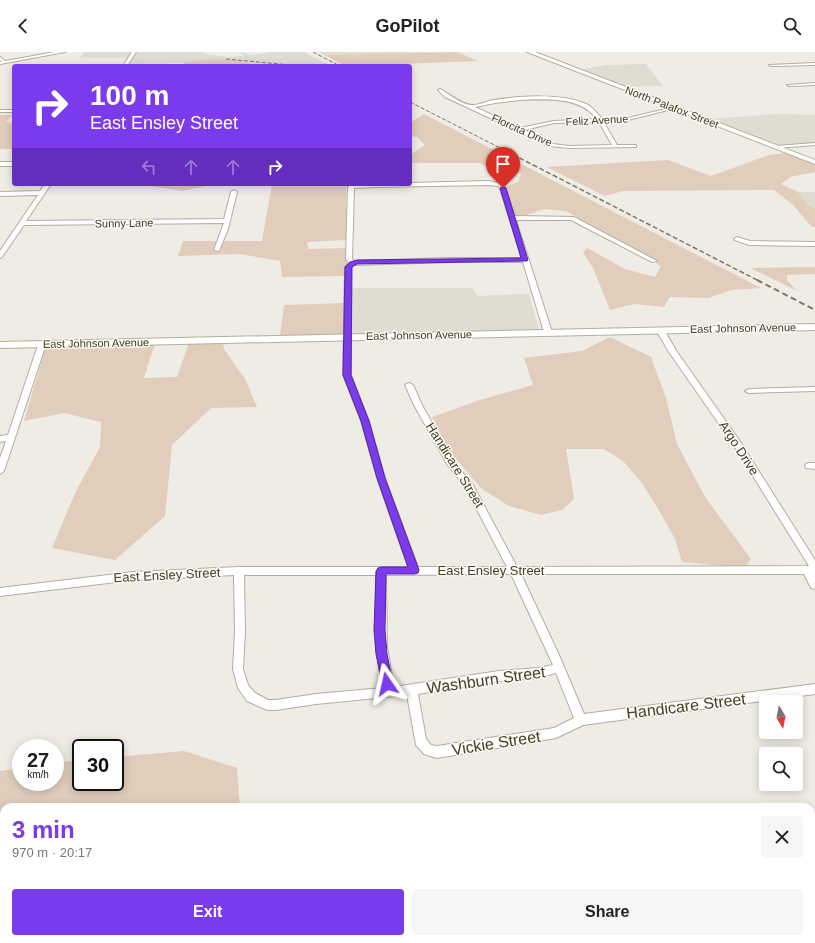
<!DOCTYPE html>
<meta charset="utf-8">
<style>
:root{--surface:#fff;--page:#f6f6f6;--text:#222;--muted:#767676;--accent:#7c3aed}
body{margin:0;font-family:Helvetica,sans-serif;background:var(--page);color:var(--text);height:100vh;display:flex;flex-direction:column;font-size:15px;white-space:nowrap}
*{box-sizing:border-box;margin:0}
p{font-size:13px;color:var(--muted)}
.icon{flex:none;width:22px;height:22px;fill:none;stroke:currentColor;stroke-width:2;stroke-linecap:round;stroke-linejoin:round}
.map{position:relative;flex:1;overflow:hidden}
.side{position:absolute;left:0px;top:751px;width:815px;height:140px;display:flex;flex-direction:column;background:var(--surface);border-radius:12px 12px 0 0;box-shadow:0 2px 10px #0003}
.side>*{flex:none}
.hud{position:absolute;left:12px;top:12px;width:400px;height:122px;border-radius:4px;box-shadow:0 2px 10px #0003;background:#7c3aed;color:#fff;overflow:hidden}
.needle{width:26px;rotate:170deg}
.buttons{position:absolute;left:759px;top:643px;display:grid;gap:8px}
.buttons a{display:grid;place-items:center;width:44px;height:44px;border-radius:4px;background:var(--surface);box-shadow:0 2px 10px #0003;font-size:20px}
.speed{position:absolute;left:12px;top:687px;display:flex;gap:8px;font-size:20px;font-weight:700;text-align:center}
.speed>*{display:grid;place-content:center;width:52px;height:52px;border-radius:50%;background:var(--surface);box-shadow:0 2px 10px #0003;line-height:1}
.speed small{font-size:10px;font-weight:400}
.speed .limit{border:2px solid #111;border-radius:6px;background:#fff;color:#111}
.pin{position:absolute;display:grid;place-items:center;width:34px;height:34px;color:#fff;margin:-41px -17px;border-radius:50% 50% 50% 0;rotate:-45deg;box-shadow:0 0 4px #0007}
.pin .icon{rotate:45deg}
.me{position:absolute;width:44px;margin:-22px;rotate:349deg;stroke-linejoin:round;filter:drop-shadow(0 0 3px #0008)}
.turn{display:flex;align-items:center;gap:14px;height:84px;padding:0 12px;font-size:18px}
.turn .icon{width:52px;height:52px;stroke-width:2.5}
.turn b{display:block;font-size:28px;line-height:34px}
.lanes{display:flex;align-items:center;height:38px;padding:0 12px;background:#0003;justify-content:center;gap:20px;direction:ltr}
.lanes .off{opacity:.35}
.round{display:grid;place-items:center;flex:none;width:42px;height:42px;border-radius:4px;background:var(--page)}
.overview{display:flex;align-items:center;justify-content:space-between;height:68px;padding:0 12px}
h1{font-size:24px;font-weight:700;line-height:30px;color:var(--accent)}
.action{display:flex;gap:8px;margin-top:auto;padding:8px 12px}
.action a{flex:1;height:46px;border-radius:4px;background:var(--accent);color:#fff;font-size:16px;font-weight:700;line-height:46px;text-align:center}
.action a+a{background:var(--page);color:var(--text)}
header{display:flex;justify-content:space-between;align-items:center;height:52px;padding:0 12px;background:var(--surface);font-size:18px;font-weight:700}
.map>svg:first-child{display:block}
</style>
<header><svg class="icon" aria-label="back" viewBox="0 0 24 24"><path d="M15 5l-7 7 7 7"/></svg>GoPilot<svg class="icon" aria-label="search" viewBox="0 0 24 24"><circle cx="10" cy="10" r="6"/><path d="M15 15l6 6"/></svg></header>
<div class="map">
<svg width="815" height="891" viewBox="0 0 815 891">
<rect width="100%" height="100%" fill="#efece5"/>
<g fill="#dfdcd2">
<polygon points="85,0 132,0 128,6 80,6"/>
<polygon points="136,0 203,0 206,2 228,5 244,4 239,0 253,3 270,0 304,0 331,14 256,14 249,10 199,8 184,11 130,12"/>
<polygon points="318,0 457,0 324,3"/>
<polygon points="646,12 663,34 623,35 578,18 606,13"/>
<polygon points="778,62 815,63 815,91 776,94 706,67"/>
<polygon points="798,140 815,140 815,157 808,153"/>
<polygon points="351,236 472,236 477,244 529,242 539,278 351,282"/>
</g>
<g fill="#e1cdbc">
<polygon points="457,0 478,9 346,14 324,3"/>
<path d="M199 8C217 8 240 5 256 14L184 13V11Z"/>
<polygon points="424,62 761,236 732,238 708,246 670,245 664,255 634,252 610,258 593,216 583,201 587,196 625,217 655,225 661,214 656,211 658,210 566,159 544,157 524,164 514,164 505,135 518,130 521,121 502,114 485,114 480,111 410,111 410,103 425,93 417,85 410,84 410,71"/>
<polygon points="0,63 12,63 6,70 14,71 14,97 0,97"/>
<polygon points="789,101 815,111 815,120 790,125 781,132 798,140 808,153 815,157 815,175 812,175 792,152 774,138 623,139 605,144 547,115 668,108 711,124 769,103"/>
<polygon points="93,132 208,132 207,134 182,139 143,133"/>
<polygon points="272,132 346,132 346,188 307,190 308,197 346,196 346,207 348,211 345,215 345,224 282,225 280,209 240,202 178,204 183,189 218,189 214,199 220,200 223,189 262,189"/>
<polygon points="815,215 815,222 787,223 787,228 797,239 750,216"/>
<polygon points="345,251 344,283 280,284 284,253"/>
<polygon points="610,285 651,305 666,346 677,392 705,445 751,507 746,514 726,514 682,510 675,487 657,455 642,431 623,409 604,397 566,397 574,447 562,458 541,463 509,454 482,437 449,399 432,365 480,348 533,333 524,306 582,299"/>
<polygon points="223,290 224,297 245,327 257,355 211,356 172,393 165,464 115,508 52,496 76,439 100,395 101,370 64,361 24,369 46,294 155,291 144,326 177,325 189,291"/>
<polygon points="184,699 237,716 240,755 4,755 4,782 0,782 0,719 21,716 21,730 55,730 55,711 81,708 81,730 115,730 115,705"/>
<polygon points="102,887 275,887 281,891 102,891"/>
</g>
<g fill="none" stroke-linecap="round" stroke-linejoin="round">
<g stroke="#b1ae9f" stroke-width="2">
<g id="minor">
<polygon points="132,0 136,0 127,14 123,14"/>
<polygon points="0,5 5,9 5,11 3,11 0,8"/>
<polygon points="815,11 815,13 771,14 769,13"/>
<polygon points="815,31 815,33 789,34 787,33"/>
<path d="M440 37C448 41 463 54 473 53 480 53 487 49 494 48 519 44 562 41 586 52 593 55 597 61 602 67L628 66 674 55 676 56 628 68 603 69 617 93H636V95L569 96 550 94 445 45 438 38ZM519 48C545 47 580 44 597 67L554 69 520 76 475 55 495 51ZM599 70 612 93 569 94 553 92 524 78 554 71Z"/>
<rect x="0" y="58" width="14" height="2"/>
<polygon points="815,91 815,93 776,96 774,95 776,94"/>
<rect x="0" y="110" width="14" height="4"/>
<path d="M489 129 502 132 505 135 515 164 574 165 657 209 652 210 571 168H516L552 280 548 282 544 280 523 210H452L354 213 351 215V323L369 369 385 426 418 515H507L465 435 447 412 414 353 405 333 409 331 413 333 422 353 454 410 473 433 517 515 809 514 733 392 669 300 656 278 660 276H663L677 300 739 388 815 508V537L811 536 804 522H521L559 603 584 662 815 632V642L583 673 556 686 437 706 424 702 416 693 407 643 316 652 276 658H267L247 649 238 636 233 617 235 580 234 523 133 528 0 544V536L133 520 239 515H408L377 426 361 369 343 323 345 215 349 211 346 207 348 135 351 133 367 132ZM489 133 498 134 500 137 522 206H452L354 209 352 207 354 136 375 135ZM511 522 553 613 538 616 499 619 394 635 387 595 386 523ZM244 523H376V595L383 636 316 642 276 648H268L255 641 248 633 243 617 245 580ZM556 621 574 666 554 676 437 694 431 693 426 687 418 642 499 629 538 626Z"/>
<polygon points="45,132 51,132 26,169 224,167 231,140 234,138 237,140 228,177 219,199 214,198 224,171 24,173 2,205 0,206 0,199 38,143 0,144 0,140 40,139"/>
<polygon points="737,185 750,189 815,190 815,194 749,193 735,188 734,187"/>
<polygon points="39,290 42,290 46,292 4,419 0,422 0,406 6,389 0,390 0,384 8,383"/>
<polygon points="815,335 815,339 749,341 745,339 749,337"/>
<polygon points="809,411 815,411 815,417 806,416 805,414 806,412"/>
</g>
</g>
<g stroke="#b1ae9f" stroke-width="2">
<polygon id="tertiary" points="55,0 65,0 0,12 0,10"/>
</g>
<g stroke="#b3af99" stroke-width="2">
<g id="secondary">
<polygon points="527,0 535,0 815,108 815,112"/>
<polygon points="815,272 815,278 0,296 0,290"/>
</g>
</g>
<use href="#minor" fill="#fff" fill-rule="evenodd"/>
<use href="#tertiary" fill="#fff" fill-rule="evenodd"/>
<use href="#secondary" fill="#fff" fill-rule="evenodd"/>
<g stroke="#7d7b5d" stroke-width="1" stroke-dasharray="4 2" stroke-linecap="butt">
<polyline points="313,0 340,14"/>
<polyline points="226,7 301,14"/>
<polyline points="410,50 508,100"/>
</g>
<polyline stroke="#7d7b5d" stroke-width="1.5" stroke-dasharray="5 2.5" stroke-linecap="butt" points="506,99 759,229"/>
<polyline stroke="#7d7b5d" stroke-width="2" stroke-dasharray="6 3.5" stroke-linecap="butt" points="757,228 815,258"/>
</g>
<polygon fill="#7c3aed" stroke="#51269a" points="503,135 506,136 528,208 527,209 357,212 352,215 351,323 369,369 385,426 419,518 418,521 414,522 386,522 385,578 387,602 393,632 391,636 387,637 383,636 382,632 376,602 374,578 376,519 378,516 381,515 408,515 377,426 361,369 343,323 345,215 350,210 357,208 521,206 500,136"/>
<g text-anchor="middle" dominant-baseline="central" stroke-width="3" stroke-linejoin="round" paint-order="stroke">
<g font-size="11" fill="#424022" stroke="#fbf9f6">
<text transform="translate(672 55) rotate(21)">North Palafox Street</text>
<text transform="translate(597 68) rotate(-3)">Feliz Avenue</text>
<text transform="translate(522 78) rotate(24)">Florcita Drive</text>
<text transform="translate(124 171) rotate(-1)">Sunny Lane</text>
<text transform="translate(743 276) rotate(-1)">East Johnson Avenue</text>
<text transform="translate(419 283) rotate(-1)">East Johnson Avenue</text>
<text transform="translate(96 291) rotate(-1)">East Johnson Avenue</text>
</g>
<g font-size="13" fill="#424022" stroke="#fbf9f6">
<text transform="translate(739 396) rotate(57)">Argo Drive</text>
<text transform="translate(455 413) rotate(58)">Handicare Street</text>
<text x="491" y="518">East Ensley Street</text>
<text transform="translate(167 523) rotate(-3)">East Ensley Street</text>
</g>
<g font-size="16" fill="#424022" stroke="#fbf9f6">
<text transform="translate(486 628) rotate(-8)">Washburn Street</text>
<text transform="translate(686 654) rotate(-7)">Handicare Street</text>
<text transform="translate(496 691) rotate(-9)">Vickie Street</text>
</g>
</g>
</svg>
<div class="buttons">
<a><svg class="needle" viewBox="-14 -14 28 28"><path d="M0-13l5 13h-10z" fill="#e53935"/><path d="M0 13l5-13h-10z" fill="#767676"/></svg></a>
<a><svg class="icon" aria-label="search" viewBox="0 0 24 24"><circle cx="10" cy="10" r="6"/><path d="M15 15l6 6"/></svg></a>
</div>
<div class="speed"><div>27<small>km/h</small></div><div class="limit">30</div></div>
<div class="pin" style="left:503px;top:136px;background:#d93025"><svg class="icon" aria-label="arrive" viewBox="0 0 24 24"><path d="M6 21V4h12l-3 4 3 4H6"/></svg></div>
<svg class="me" style="left:387px;top:632px" viewBox="-20 -20 40 40"><path d="M0-17L14 15 0 8-14 15z" fill="#7c3aed" stroke="#fff" stroke-width="4"/></svg>
<div class="hud">
<div class="turn"><svg class="icon" aria-label="right" viewBox="0 0 24 24"><path d="M7 20v-9h11M14 6l5 5-5 5"/></svg><div><b>100 m</b>East Ensley Street</div></div>
<div class="lanes"><svg class="icon off" aria-label="left" viewBox="0 0 24 24"><path d="M17 20v-9H6M10 6l-5 5 5 5"/></svg><svg class="icon off" aria-label="ahead" viewBox="0 0 24 24"><path d="M12 20V5M6 11l6-6 6 6"/></svg><svg class="icon off" aria-label="ahead" viewBox="0 0 24 24"><path d="M12 20V5M6 11l6-6 6 6"/></svg><svg class="icon" aria-label="right" viewBox="0 0 24 24"><path d="M7 20v-9h11M14 6l5 5-5 5"/></svg></div>
</div>
<section class="side">
<div class="overview"><div><h1>3 min</h1><p>970 m · 20:17</p></div><a class="round"><svg class="icon" aria-label="close" viewBox="0 0 24 24"><path d="M6 6l12 12M18 6L6 18"/></svg></a></div>
<div class="action"><a>Exit</a><a>Share</a></div>
</section>
</div>
